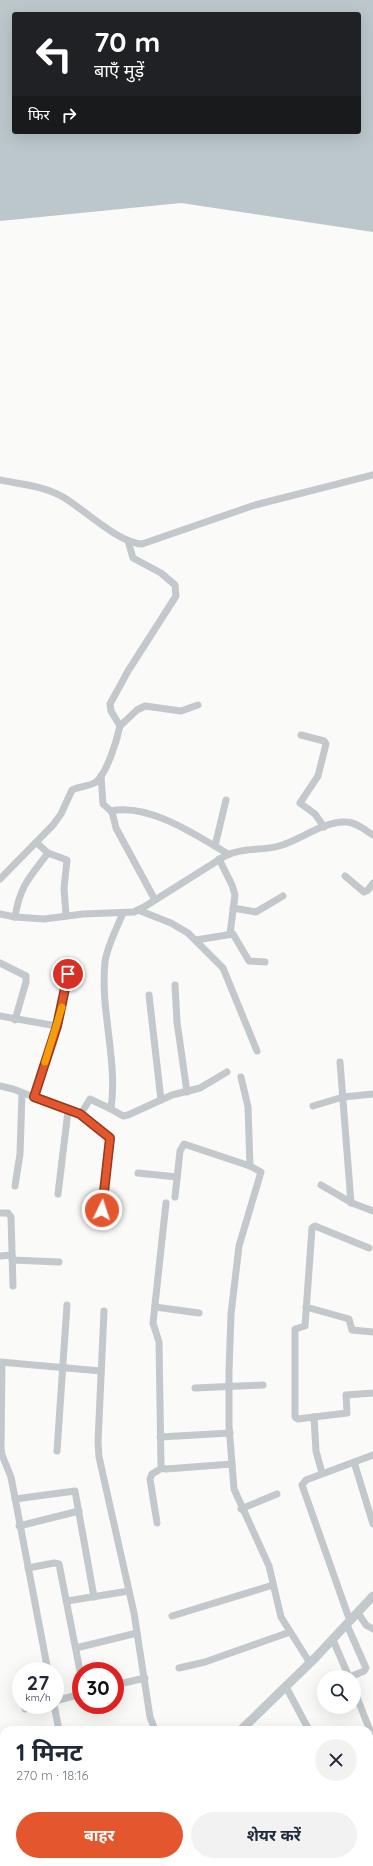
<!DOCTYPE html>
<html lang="hi">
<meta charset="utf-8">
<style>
:root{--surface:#fff;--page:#f2f2f3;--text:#1f2937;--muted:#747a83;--accent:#e4572e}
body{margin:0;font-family:Quicksand,"Noto Sans Devanagari",sans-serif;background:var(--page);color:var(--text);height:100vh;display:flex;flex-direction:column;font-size:15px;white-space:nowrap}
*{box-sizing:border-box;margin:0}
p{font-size:13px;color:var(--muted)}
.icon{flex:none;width:22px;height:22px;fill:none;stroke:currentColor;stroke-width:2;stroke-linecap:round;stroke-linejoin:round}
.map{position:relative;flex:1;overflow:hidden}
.sheet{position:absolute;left:0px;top:1726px;width:373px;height:140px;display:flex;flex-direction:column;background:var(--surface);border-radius:12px 12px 0 0;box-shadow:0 4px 16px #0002}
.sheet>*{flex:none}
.hud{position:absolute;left:12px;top:12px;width:349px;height:122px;border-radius:4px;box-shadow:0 4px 16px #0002;background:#202124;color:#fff;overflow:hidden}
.controls{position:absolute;left:317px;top:1670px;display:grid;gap:8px}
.controls a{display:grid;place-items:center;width:44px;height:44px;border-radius:50%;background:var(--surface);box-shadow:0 4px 16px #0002;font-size:20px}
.speed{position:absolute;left:12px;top:1662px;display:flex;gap:8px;font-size:20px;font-weight:700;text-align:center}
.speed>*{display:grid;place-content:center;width:52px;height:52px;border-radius:50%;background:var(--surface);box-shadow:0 4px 16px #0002;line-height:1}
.speed small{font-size:10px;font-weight:400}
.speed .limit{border:6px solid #d22;background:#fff;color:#111}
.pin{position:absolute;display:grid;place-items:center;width:34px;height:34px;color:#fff;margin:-17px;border:2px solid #fff;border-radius:50%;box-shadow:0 1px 4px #0007}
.me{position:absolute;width:44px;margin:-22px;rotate:4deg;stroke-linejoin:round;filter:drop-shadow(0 0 3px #0008)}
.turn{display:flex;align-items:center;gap:14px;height:84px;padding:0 16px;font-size:18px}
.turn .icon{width:52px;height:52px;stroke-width:2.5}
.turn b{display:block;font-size:28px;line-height:34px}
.then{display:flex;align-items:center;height:38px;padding:0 16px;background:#0003;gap:8px;font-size:15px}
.round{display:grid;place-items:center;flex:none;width:42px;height:42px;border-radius:21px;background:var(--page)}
.summary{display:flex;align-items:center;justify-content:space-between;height:68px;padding:0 16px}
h1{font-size:24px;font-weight:700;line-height:30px}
.action{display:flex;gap:8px;margin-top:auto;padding:8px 16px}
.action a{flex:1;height:46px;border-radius:24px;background:var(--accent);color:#fff;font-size:16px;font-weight:700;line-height:46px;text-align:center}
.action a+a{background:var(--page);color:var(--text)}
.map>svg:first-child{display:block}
</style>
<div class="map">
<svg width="373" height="1866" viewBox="0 0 373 1866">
<rect width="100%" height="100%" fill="#fafaf8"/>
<path fill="#bbc7cb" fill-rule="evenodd" d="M0 0H373V232L181 203 0 221ZM14 14H359V132H14Z"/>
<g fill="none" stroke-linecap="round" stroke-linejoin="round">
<g stroke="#c3c8cc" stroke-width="7">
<path d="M0 480C21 484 44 486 63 497 85 510 117 542 142 544L255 505 373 475"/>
<polyline points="120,726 137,710 145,706 181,711 198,705"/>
<polyline points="301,735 324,741 326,744 318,776 300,803 315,814 324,827"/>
<polyline points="101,776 103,804 112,812 116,828 155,900"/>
<path d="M111 811C149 803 196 835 228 854"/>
<polyline points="37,843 48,853 67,860 64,888 66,916"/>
<polyline points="215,846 226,800"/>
<polyline points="219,859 232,885 235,895 230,934"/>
<polyline points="345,876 364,892 368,890 373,883"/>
<path d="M0 879 53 825 61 814 72 790C79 786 89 787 96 782 107 773 117 740 120 726L111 711 110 704 128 671 176 596 175 585 161 573 133 558 128 541"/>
<polyline points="233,908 256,912 283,896"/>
<polyline points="138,910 171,923 188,933 223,968 257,1051"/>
<path d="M123 913C117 928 107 946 105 962 100 1011 118 1060 111 1109L123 1116 128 1115 172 1095 200 1088 227 1072"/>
<path d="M0 914 15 917 44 919 83 914 134 912 144 907 225 856C243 847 261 851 279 846 301 840 323 821 346 822 356 822 365 830 373 835"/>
<path d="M15 917C20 886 29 878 48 853"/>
<polyline points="196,940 233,934 249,961 265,962"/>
<polyline points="0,963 26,976 26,982 15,1020"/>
<polyline points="175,985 177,1022 187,1092"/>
<polyline points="149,995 161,1100"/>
<polyline points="0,1016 57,1026"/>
<polyline points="340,1062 351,1203"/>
<polyline points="241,1077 248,1107 250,1166"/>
<polyline points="0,1086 13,1089 78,1114 82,1112 90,1099 111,1109"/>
<path d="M34 1097C48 1054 69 1008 68 962"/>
<polyline points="313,1106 343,1097 373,1094"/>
<polyline points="80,1114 110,1138 102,1210"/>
<polyline points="138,1173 177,1177"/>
<polyline points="321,1185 352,1203 373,1211"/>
<polyline points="15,1186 20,1154 22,1093"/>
<polyline points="58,1194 68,1111"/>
<polyline points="175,1197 180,1151 184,1144 250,1166 261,1172 239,1246 231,1314 229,1371 229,1426 234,1489 269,1566 281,1617 310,1663"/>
<polyline points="166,1203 153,1323 159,1342 161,1465 162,1468 166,1469 232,1464"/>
<polyline points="0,1213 8,1213 11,1217 13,1286"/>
<polyline points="0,1256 12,1255"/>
<polyline points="12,1260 59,1262"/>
<polyline points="155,1307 199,1313"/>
<polyline points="306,1307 349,1319 352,1330 373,1332"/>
<polyline points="104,1311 98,1442 99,1457 134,1613 150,1717 155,1730"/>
<polyline points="0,1362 101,1371"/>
<polyline points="2,1363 1,1448 2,1455 11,1477 48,1671"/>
<polyline points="195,1388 263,1385"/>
<polyline points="314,1417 347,1413 346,1395 373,1393"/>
<polyline points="160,1437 230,1433"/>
<polyline points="57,1451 67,1305"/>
<polyline points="354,1462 373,1524"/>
<polyline points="322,1473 316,1451 314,1417 298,1419 295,1417 295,1329 305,1326 312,1228 315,1226 369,1248"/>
<polyline points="15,1499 75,1491 94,1597"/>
<polyline points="241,1509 277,1494"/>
<polyline points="157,1523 150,1479 152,1474 162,1468"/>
<polyline points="19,1526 79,1511"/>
<polyline points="28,1568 54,1563 59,1564 81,1676"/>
<polyline points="67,1601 129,1591"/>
<polyline points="358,1613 366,1625 373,1629"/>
<polyline points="172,1616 273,1585"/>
<polyline points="350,1621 302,1485 306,1480 373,1455"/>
<polyline points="347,1625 366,1668 364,1671 350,1677"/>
<polyline points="333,1640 349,1677"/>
<polyline points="76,1648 137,1633"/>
<polyline points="179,1668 205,1662 290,1632"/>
<polyline points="115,1685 145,1678"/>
<polyline points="286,1687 309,1730"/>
<polyline points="354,1690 373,1738"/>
<polyline points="55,1701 81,1694"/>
<polyline points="54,1705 59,1730"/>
<polyline points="25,1709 38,1705"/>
<polyline points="372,1792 373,1796"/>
<polyline points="0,1836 4,1846"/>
<polyline points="70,1862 72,1866"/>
<polyline points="12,1864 18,1862"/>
<polyline points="215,1866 220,1862"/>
</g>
<g stroke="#c3c8cc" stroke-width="9">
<polyline points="241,1730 315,1658 373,1596"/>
<polyline points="150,1866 150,1862"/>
</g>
</g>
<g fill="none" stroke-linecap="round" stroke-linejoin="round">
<g stroke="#94391e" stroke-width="10">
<polyline id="route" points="68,974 57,1026 34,1097 80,1114 110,1138 102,1210"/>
</g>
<use href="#route" stroke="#e4572e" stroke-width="7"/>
<polyline stroke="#f59e0b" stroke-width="7" points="45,1062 62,1007"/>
</g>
</svg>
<div class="controls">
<a><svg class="icon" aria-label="search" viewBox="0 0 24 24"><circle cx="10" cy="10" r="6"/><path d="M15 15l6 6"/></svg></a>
</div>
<div class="speed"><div>27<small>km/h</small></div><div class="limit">30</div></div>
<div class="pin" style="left:68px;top:974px;background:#d93025"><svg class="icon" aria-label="arrive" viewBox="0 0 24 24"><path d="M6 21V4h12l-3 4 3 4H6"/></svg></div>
<svg class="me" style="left:102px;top:1210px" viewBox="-20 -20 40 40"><circle r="17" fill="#e4572e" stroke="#fff" stroke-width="3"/><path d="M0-11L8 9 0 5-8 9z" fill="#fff"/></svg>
<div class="hud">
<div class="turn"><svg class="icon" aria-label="left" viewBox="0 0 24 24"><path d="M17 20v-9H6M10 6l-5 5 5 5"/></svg><div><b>70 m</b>बाएँ मुड़ें</div></div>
<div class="then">फिर<svg class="icon" aria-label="right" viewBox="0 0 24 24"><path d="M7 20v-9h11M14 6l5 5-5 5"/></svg></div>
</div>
<section class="sheet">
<div class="summary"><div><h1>1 मिनट</h1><p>270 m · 18:16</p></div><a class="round"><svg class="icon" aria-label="close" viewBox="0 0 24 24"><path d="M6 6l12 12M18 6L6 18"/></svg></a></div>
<div class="action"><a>बाहर</a><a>शेयर करें</a></div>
</section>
</div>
